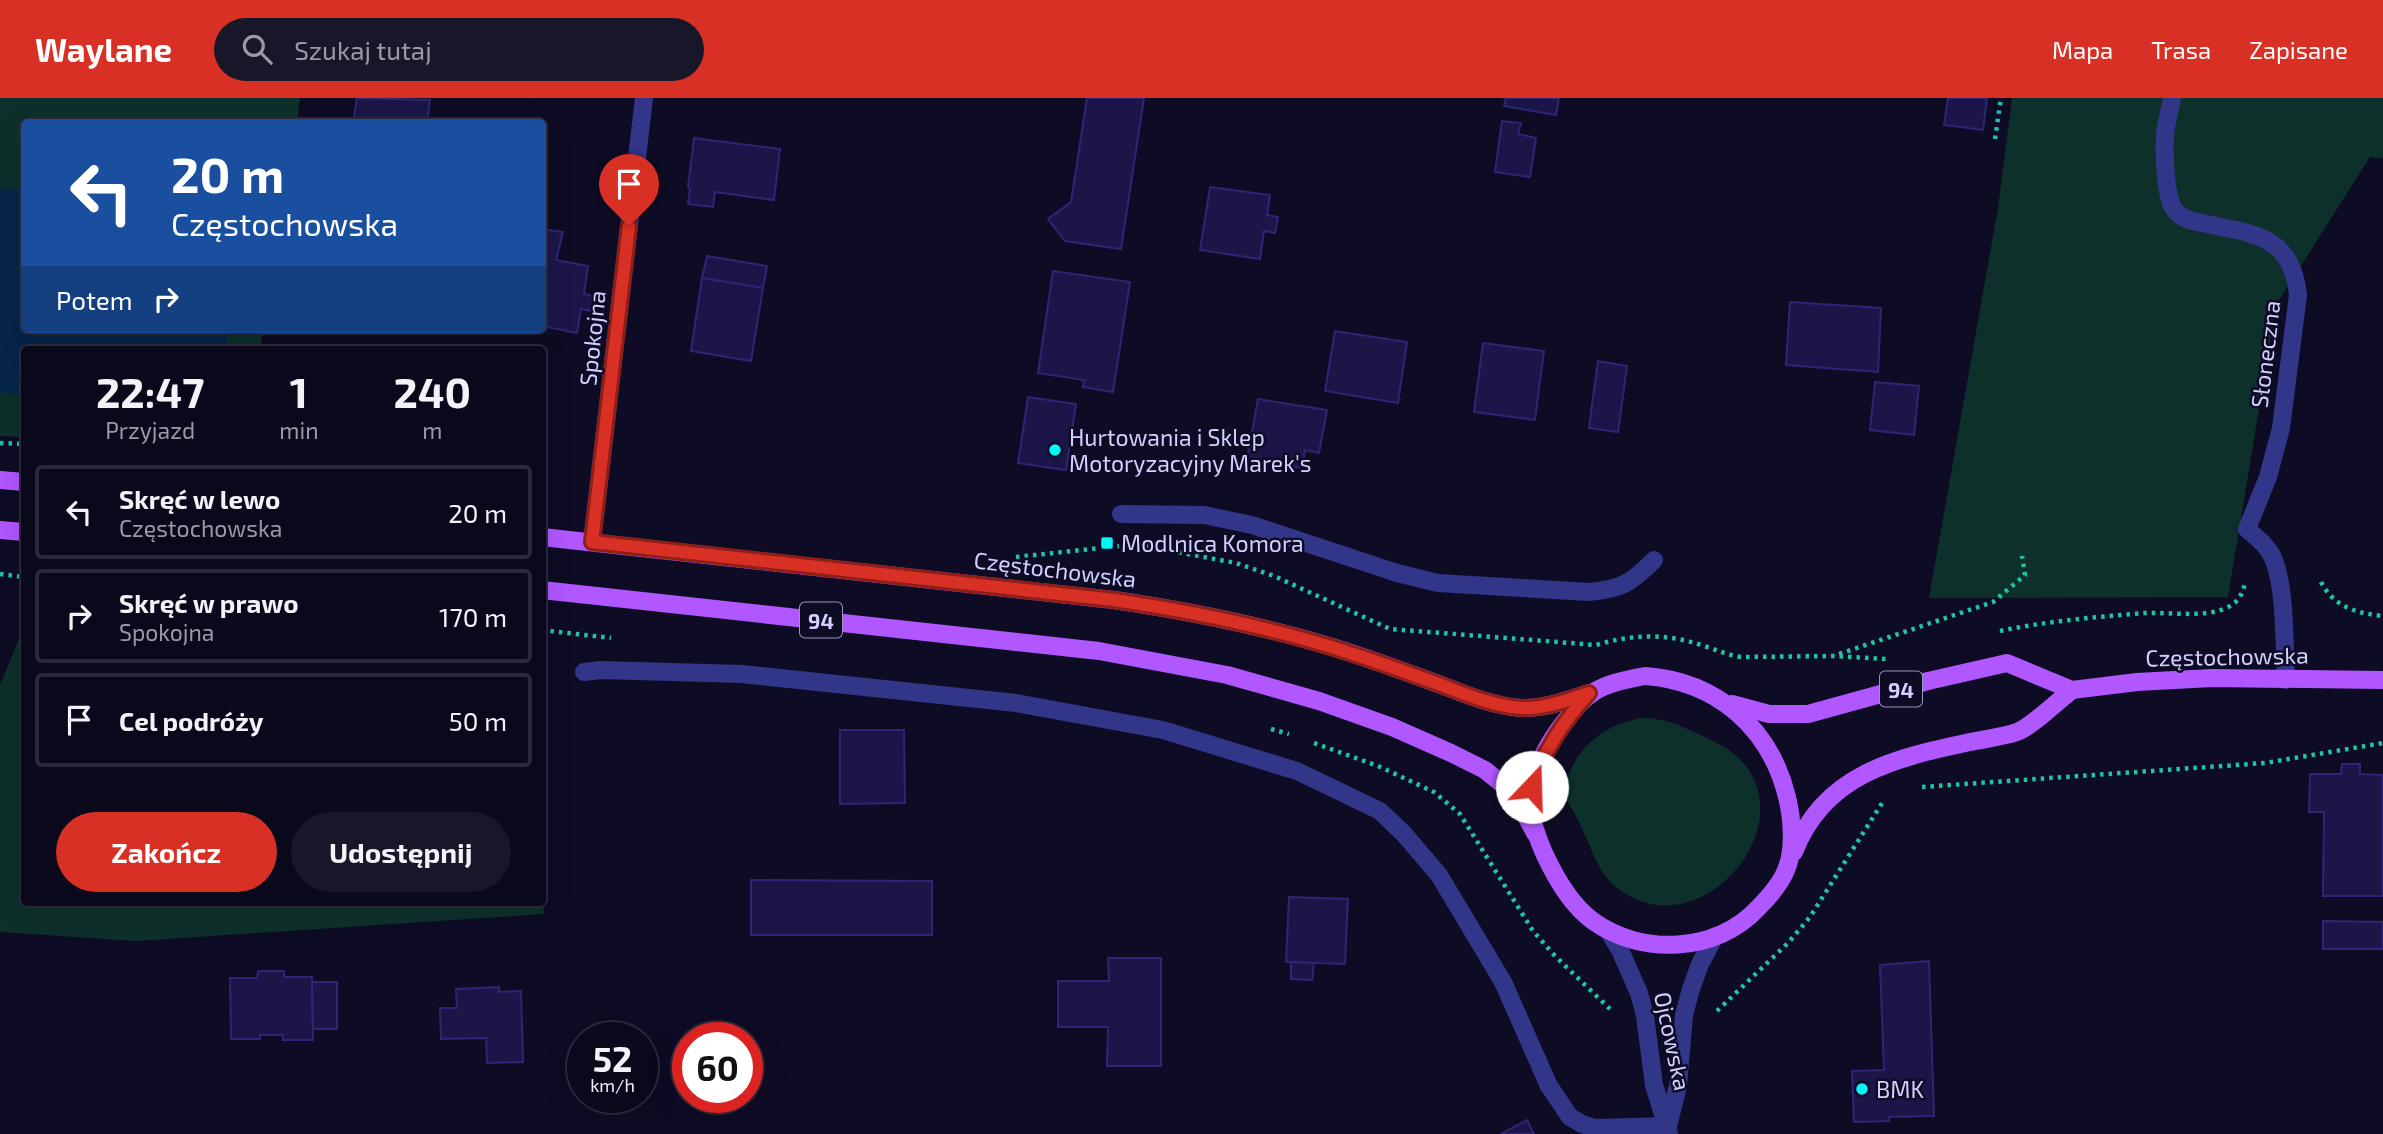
<!DOCTYPE html>
<html lang="pl">
<meta charset="utf-8">
<style>
:root{--surface:#0a091c;--page:#181729;--text:#f1f3f6;--muted:#999aa3;--line:#2a2a3b;--accent:#d93025}
body{margin:0;font-family:"Exo 2",sans-serif;background:var(--page);color:var(--text);height:100vh;display:flex;flex-direction:column;font-size:26px;white-space:nowrap}
*{box-sizing:border-box;margin:0}
p{font-size:23px;color:var(--muted)}
.icon{flex:none;width:38px;height:38px;fill:none;stroke:currentColor;stroke-width:2;stroke-linecap:round;stroke-linejoin:round}
.map{position:relative;flex:1;overflow:hidden}
.details{position:absolute;left:21px;top:248px;width:525px;height:560px;display:flex;flex-direction:column;background:var(--surface);border-radius:7px;box-shadow:0 7px 28px #0002,0 0 0 2px var(--line)}
.details>*{flex:none}
.banner{position:absolute;left:21px;top:21px;width:525px;height:214px;border-radius:7px;box-shadow:0 7px 28px #0002,0 0 0 2px var(--line);background:#1a4fa0;color:#fff;overflow:hidden}
.speed{position:absolute;left:567px;top:924px;display:flex;gap:14px;font-size:35px;font-weight:700;text-align:center}
.speed>*{display:grid;place-content:center;width:91px;height:91px;border-radius:50%;background:var(--surface);box-shadow:0 7px 28px #0002,0 0 0 2px var(--line);line-height:1}
.speed small{font-size:18px;font-weight:400}
.speed .limit{border:10px solid #d22;background:#fff;color:#111}
.pin{position:absolute;display:grid;place-items:center;width:60px;height:60px;color:#fff;margin:-72px -30px;border-radius:50% 50% 50% 0;rotate:-45deg;box-shadow:0 0 7px #0007}
.pin .icon{rotate:45deg}
.me{position:absolute;width:77px;margin:-38px;rotate:21deg;stroke-linejoin:round;filter:drop-shadow(0 0 5px #0008)}
.turn{display:flex;align-items:center;gap:24px;height:147px;padding:0 35px;font-size:32px}
.turn .icon{width:91px;height:91px;stroke-width:2.5}
.turn b{display:block;font-size:49px;line-height:60px}
.then{display:flex;align-items:center;height:66px;padding:0 35px;background:#0003;gap:14px;font-size:26px}
.eta{display:flex;justify-content:space-evenly;align-items:center;height:119px;text-align:center}
.eta b{font-size:42px;font-weight:700;line-height:49px}
.button{display:flex;gap:14px;margin-top:auto;padding:14px 35px}
.button a{flex:1;height:80px;border-radius:42px;background:var(--accent);color:#fff;font-size:28px;font-weight:700;line-height:80px;text-align:center}
.button a+a{background:var(--page);color:var(--text)}
ul{padding:0;list-style:none}
li{display:flex;align-items:center;gap:21px;height:94px;margin:0 14px 10px;padding:0 21px;border:4px solid var(--line);border-radius:7px}
li div{flex:1}
li b{display:block;font-size:26px}
li em{font-style:normal}
header{display:flex;align-items:center;gap:42px;box-sizing:border-box;height:98px;padding:0 35px;background:var(--accent);color:#fff}
header strong{font-size:33px}
nav{display:flex;gap:38px;margin-inline-start:auto;font-size:24px}
.search{width:490px;height:63px;background:var(--page);display:flex;align-items:center;gap:18px;box-sizing:border-box;padding:0 24px;border-radius:38px;color:var(--muted);font-size:26px}
.map>svg:first-child{display:block}
</style>
<header>
<strong>Waylane</strong>
<div class="search"><svg class="icon" aria-label="search" viewBox="0 0 24 24"><circle cx="10" cy="10" r="6"/><path d="M15 15l6 6"/></svg>Szukaj tutaj</div>
<nav><a>Mapa</a><a>Trasa</a><a>Zapisane</a></nav>
</header>
<div class="map">
<svg width="2383" height="1036" viewBox="0 0 2383 1036">
<rect width="100%" height="100%" fill="#0e0c25"/>
<g fill="#0e302b">
<polygon points="0,0 300,0 297,24 24,24 24,231 263,231 260,252 24,252 24,339 0,338"/>
<polygon points="2012,0 2383,0 2383,60 2370,59 2276,207 2228,499 1929,500 1998,110"/>
<polygon points="24,529 24,805 542,805 543,775 544,816 136,843 0,834 0,587"/>
<path d="M1640 620C1668 620 1680 628 1705 639 1714 644 1725 648 1733 655 1813 720 1700 857 1616 789 1598 774 1594 756 1584 735 1578 720 1570 707 1561 694 1576 652 1596 630 1640 620Z"/>
</g>
<polygon fill="#062549" points="24,90 24,231 228,231 225,252 24,252 24,298 0,294 0,91"/>
<g fill="#1c1648" stroke="#2e2576" stroke-width="2">
<polygon points="357,0 430,2 427,24 353,24"/>
<polygon points="1087,0 1144,0 1121,151 1065,143 1048,121 1071,104"/>
<polygon points="1506,0 1559,0 1556,17 1504,8"/>
<polygon points="1948,0 1987,0 1983,32 1944,27"/>
<polygon points="1502,23 1521,25 1518,36 1536,40 1530,79 1495,74"/>
<polygon points="694,40 780,51 774,102 715,94 713,109 688,106 690,90 688,89"/>
<polygon points="1210,89 1270,97 1267,117 1278,119 1275,135 1264,133 1260,161 1200,152"/>
<polygon points="542,131 563,134 556,162 588,168 584,196 594,198 591,213 581,211 577,235 542,228"/>
<polygon points="707,158 767,168 763,190 702,180"/>
<polygon points="1053,173 1130,184 1113,294 1083,289 1084,282 1038,275"/>
<polygon points="702,180 763,190 751,263 691,253"/>
<polygon points="1790,204 1881,210 1878,274 1786,267"/>
<polygon points="1335,233 1407,244 1398,305 1325,293"/>
<polygon points="1483,245 1544,253 1535,322 1474,314"/>
<polygon points="1598,263 1627,268 1618,334 1589,330"/>
<polygon points="1875,284 1919,288 1914,337 1870,332"/>
<polygon points="1028,299 1076,306 1066,372 1018,365"/>
<polygon points="1258,301 1327,312 1319,355 1305,352 1302,370 1247,361"/>
<polygon points="840,632 904,632 905,705 840,706"/>
<polygon points="2342,666 2360,666 2360,676 2383,677 2383,798 2323,798 2324,714 2309,714 2310,676 2341,676"/>
<polygon points="751,782 932,783 932,837 751,837"/>
<polygon points="1289,799 1348,801 1345,866 1286,864"/>
<polygon points="2323,823 2383,824 2383,851 2323,851"/>
<polygon points="1108,860 1161,860 1161,968 1107,968 1108,929 1058,929 1058,883 1109,883"/>
<polygon points="1929,863 1934,1018 1889,1019 1889,1023 1854,1024 1852,973 1884,972 1880,867"/>
<polygon points="1291,864 1314,865 1312,882 1291,881"/>
<polygon points="258,873 284,873 284,879 312,879 313,942 283,942 283,937 260,937 260,941 231,941 230,880 257,880"/>
<polygon points="312,884 337,884 337,931 313,931"/>
<polygon points="499,889 499,894 521,893 523,964 487,965 486,940 441,941 440,910 457,910 456,891"/>
<polygon points="1527,1022 1534,1036 1501,1036"/>
</g>
<g fill="none" stroke-linecap="round" stroke-linejoin="round">
<g stroke="#22c1aa" stroke-width="4.5" stroke-dasharray="3.5 5" stroke-linecap="butt">
<polyline points="1995,41 2001,0"/>
<polyline points="0,345 24,346"/>
<path d="M1145 448 1236 465 1274 478 1390 531 1596 547C1633 536 1667 535 1704 548 1717 552 1727 557 1741 559L1835 558 1886 561"/>
<polyline points="1016,459 1119,448"/>
<polyline points="0,476 24,479"/>
<path d="M2321 484C2334 509 2356 515 2383 518"/>
<polyline points="542,532 611,540"/>
<path d="M2000 533C2047 523 2097 519 2145 515 2169 514 2205 520 2226 510 2238 505 2242 497 2245 485"/>
<polyline points="1839,556 1993,504 2025,477 2022,458"/>
<polyline points="1271,631 1289,636"/>
<polyline points="1314,645 1378,668 1434,694 1460,716 1533,833 1555,858 1610,911"/>
<polyline points="1922,689 2265,665 2383,645"/>
<polyline points="1717,913 1788,845 1810,819 1884,702"/>
</g>
<g stroke="#323689" stroke-width="18">
<path d="M2172 0C2170 12 2166 25 2165 37 2164 53 2165 98 2174 111 2181 121 2192 123 2202 125 2252 136 2292 136 2298 197L2281 330 2268 379 2247 431C2257 440 2268 448 2273 460 2286 490 2284 548 2286 582"/>
<path d="M1121 416 1204 417 1252 427 1397 475 1438 485 1589 494C1622 491 1631 485 1654 462"/>
<polyline points="592,444 644,0"/>
<polyline points="584,574 601,572 742,576 1016,605 1163,632 1297,673 1380,713 1404,736 1439,777 1503,884 1549,988 1570,1019 1582,1026 1595,1030 1668,1028"/>
<polyline points="1608,832 1620,852 1639,895 1645,918 1654,987 1669,1036"/>
<polyline points="1668,1028 1678,988 1684,917 1691,891 1700,866 1715,838"/>
</g>
<g stroke="#b157ff" stroke-width="18">
<polyline points="0,382 24,384"/>
<polyline points="0,432 24,434"/>
<path d="M542 439 1114 502C1195 514 1275 530 1354 556 1384 566 1414 577 1444 588 1469 598 1495 608 1521 610 1544 611 1568 602 1589 595"/>
<polyline points="542,492 1099,553 1227,577 1319,603 1392,629 1451,655 1485,672 1506,689 1519,705 1535,735"/>
<path d="M1645 578C1716 583 1770 629 1787 699 1792 719 1795 752 1786 772 1780 787 1769 799 1758 810 1717 855 1641 858 1593 823 1571 807 1555 779 1544 755 1535 734 1527 712 1532 688 1536 669 1547 648 1559 631 1588 592 1597 587 1645 578Z"/>
<polyline points="1732,606 1769,616 1808,616 1928,583 2007,565 2072,592 2137,584 2212,580 2383,582"/>
<path d="M1794 754C1824 676 1895 660 1970 644 1985 641 2002 639 2017 634 2031 629 2059 602 2072 592"/>
</g>
</g>
<g fill="none" stroke-linecap="round" stroke-linejoin="round">
<g stroke="#8d1f18" stroke-width="18">
<path id="route" d="M629 128 592 444 1114 502C1195 514 1275 530 1353 556 1384 566 1414 577 1444 588 1469 598 1495 608 1521 610 1544 611 1568 602 1589 595 1563 624 1544 652 1532 689"/>
</g>
<use href="#route" stroke="#d93025" stroke-width="12"/>
</g>
<g fill="#00f8fb" stroke="#0e0c25" stroke-width="2.5">
<circle cx="1055" cy="352" r="7"/>
<rect x="1100" y="438" width="14" height="14" rx="3.5"/>
<circle cx="1862" cy="991" r="7"/>
</g>
<g text-anchor="middle" dominant-baseline="central" stroke-width="5" stroke-linejoin="round" paint-order="stroke">
<g fill="#0e0c25" stroke="#9695be" stroke-width="2">
<rect x="800" y="504.5" width="42" height="35" rx="5"/>
<rect x="1880" y="573.5" width="42" height="35" rx="5"/>
</g>
<g font-size="21" font-weight="bold" fill="#d1d0ff">
<text x="821" y="522">94</text>
<text x="1901" y="591">94</text>
</g>
<g font-size="23" fill="#d1d0ff" stroke="#0e0c25">
<text transform="translate(592 240) rotate(-84)">Spokojna</text>
<text transform="translate(2265 256) rotate(-83)">Słoneczna</text>
<text transform="translate(1055 471) rotate(7)">Częstochowska</text>
<text transform="translate(2227 558) rotate(-1)">Częstochowska</text>
<text transform="translate(1673 943) rotate(78)">Ojcowska</text>
</g>
<g font-size="23" fill="#d1d0ff" stroke="#0e0c25" text-anchor="start">
<text x="1069" y="339">Hurtowania i Sklep<tspan x="1069" dy="26">Motoryzacyjny Marek's</tspan></text>
<text x="1121" y="445">Modlnica Komora</text>
<text x="1876" y="991">BMK</text>
</g>
</g>
</svg>
<div class="speed"><div>52<small>km/h</small></div><div class="limit">60</div></div>
<div class="pin" style="left:629px;top:128px;background:#d93025"><svg class="icon" aria-label="arrive" viewBox="0 0 24 24"><path d="M6 21V4h12l-3 4 3 4H6"/></svg></div>
<svg class="me" style="left:1532px;top:689px" viewBox="-20 -20 40 40"><circle r="19" fill="#fff"/><path d="M0-13L10 11 0 6-10 11z" fill="#d93025"/></svg>
<div class="banner">
<div class="turn"><svg class="icon" aria-label="left" viewBox="0 0 24 24"><path d="M17 20v-9H6M10 6l-5 5 5 5"/></svg><div><b>20 m</b>Częstochowska</div></div>
<div class="then">Potem<svg class="icon" aria-label="right" viewBox="0 0 24 24"><path d="M7 20v-9h11M14 6l5 5-5 5"/></svg></div>
</div>
<section class="details">
<div class="eta">
<div><b>22:47</b><p>Przyjazd</p></div>
<div><b>1</b><p>min</p></div>
<div><b>240</b><p>m</p></div>
</div>
<ul>
<li><svg class="icon" aria-label="left" viewBox="0 0 24 24"><path d="M17 20v-9H6M10 6l-5 5 5 5"/></svg><div><b>Skręć w lewo</b><p>Częstochowska</p></div><em>20 m</em></li>
<li><svg class="icon" aria-label="right" viewBox="0 0 24 24"><path d="M7 20v-9h11M14 6l5 5-5 5"/></svg><div><b>Skręć w prawo</b><p>Spokojna</p></div><em>170 m</em></li>
<li><svg class="icon" aria-label="arrive" viewBox="0 0 24 24"><path d="M6 21V4h12l-3 4 3 4H6"/></svg><div><b>Cel podróży</b></div><em>50 m</em></li>
</ul>
<div class="button"><a>Zakończ</a><a>Udostępnij</a></div>
</section>
</div>
